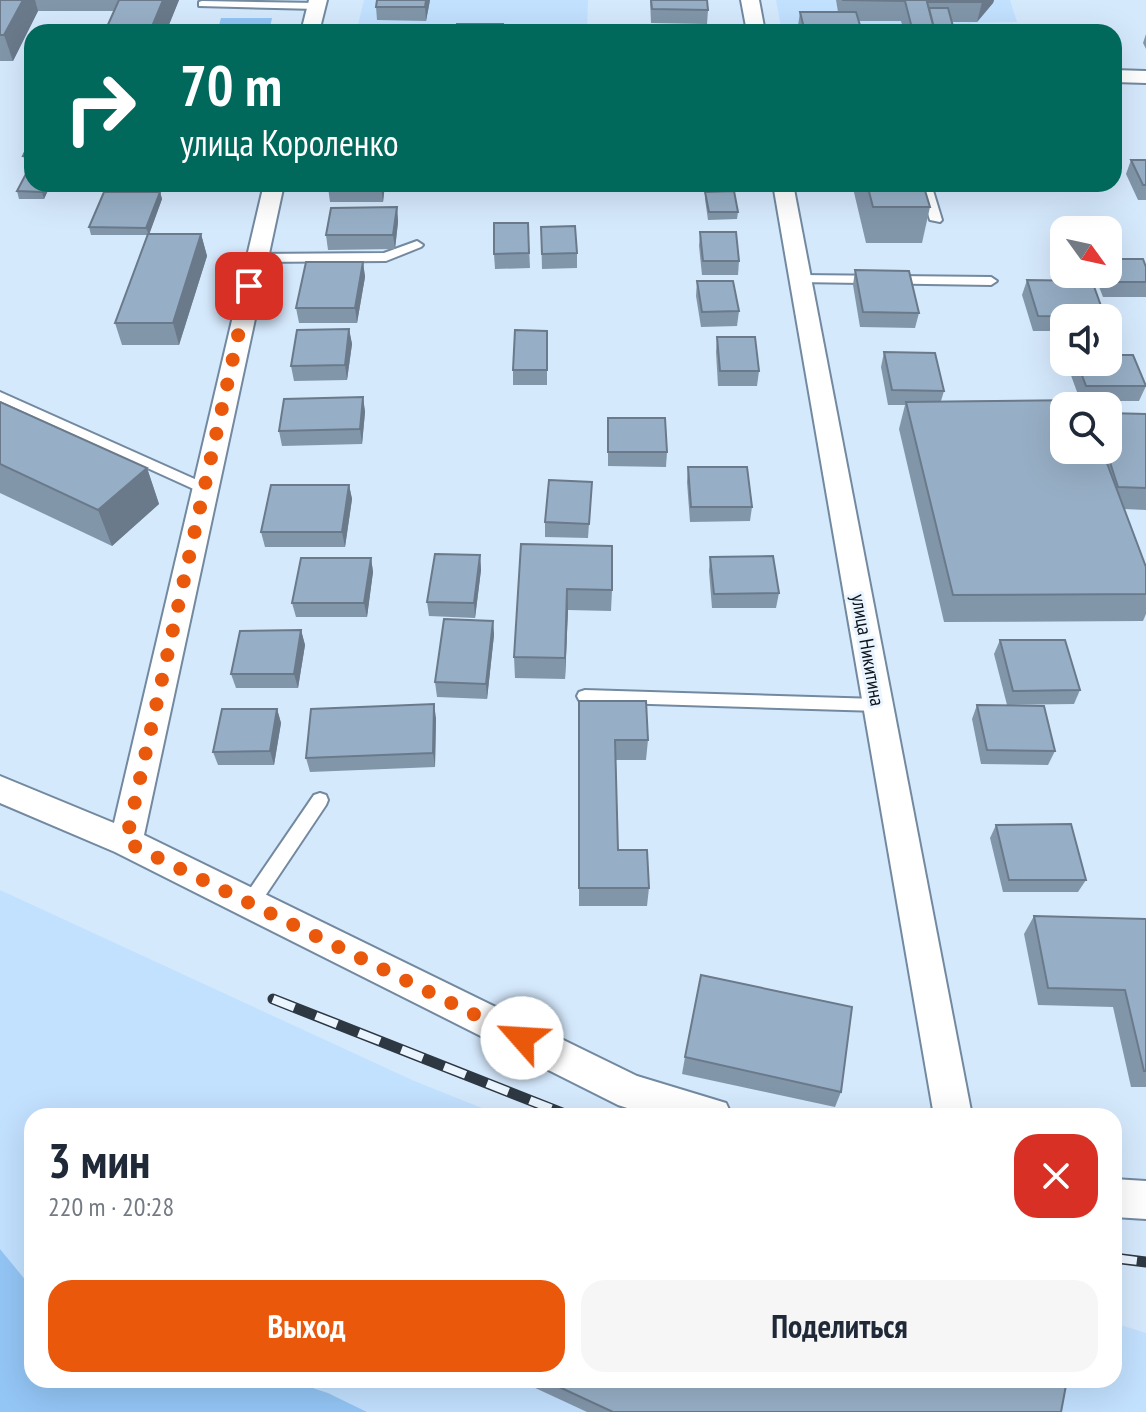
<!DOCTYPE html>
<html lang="ru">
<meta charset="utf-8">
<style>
:root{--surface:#fff;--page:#f6f6f7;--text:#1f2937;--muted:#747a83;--accent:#ea580c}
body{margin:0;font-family:"PT Sans Narrow",sans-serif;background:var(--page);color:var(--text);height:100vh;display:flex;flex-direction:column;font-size:30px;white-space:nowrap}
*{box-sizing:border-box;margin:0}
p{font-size:26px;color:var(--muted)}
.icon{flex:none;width:44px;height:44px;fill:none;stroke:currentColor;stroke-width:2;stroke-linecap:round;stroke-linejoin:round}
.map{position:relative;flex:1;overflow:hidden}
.side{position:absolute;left:24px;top:1108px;width:1098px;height:280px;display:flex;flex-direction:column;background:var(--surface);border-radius:24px;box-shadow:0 8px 32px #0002}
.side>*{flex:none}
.banner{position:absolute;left:24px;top:24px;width:1098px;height:168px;border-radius:24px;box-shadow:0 8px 32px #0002;background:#00695c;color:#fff;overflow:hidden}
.needle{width:52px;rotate:123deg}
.buttons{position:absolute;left:1050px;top:216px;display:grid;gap:16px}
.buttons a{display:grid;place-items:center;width:72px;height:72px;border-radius:16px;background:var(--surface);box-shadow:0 8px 32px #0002;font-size:40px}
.pin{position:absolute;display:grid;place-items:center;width:68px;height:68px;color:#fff;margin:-34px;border-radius:16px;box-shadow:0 4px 12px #0006}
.me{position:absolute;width:88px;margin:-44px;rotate:296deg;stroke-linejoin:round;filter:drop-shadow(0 0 6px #0008)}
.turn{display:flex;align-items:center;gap:28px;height:168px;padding:0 24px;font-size:36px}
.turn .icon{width:104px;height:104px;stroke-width:2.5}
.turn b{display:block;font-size:56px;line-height:68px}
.round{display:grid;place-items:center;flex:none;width:84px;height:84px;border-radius:24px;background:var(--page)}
.head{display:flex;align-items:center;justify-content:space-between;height:136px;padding:0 24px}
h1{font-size:48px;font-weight:700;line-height:60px}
.primary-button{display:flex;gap:16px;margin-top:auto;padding:16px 24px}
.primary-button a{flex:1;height:92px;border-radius:24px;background:var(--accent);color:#fff;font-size:32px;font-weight:700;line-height:92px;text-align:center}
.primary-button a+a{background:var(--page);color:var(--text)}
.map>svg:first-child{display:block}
</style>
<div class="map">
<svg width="1146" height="1412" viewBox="0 0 1146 1412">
<rect width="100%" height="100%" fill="#d5e9fd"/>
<g fill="#c2e1ff">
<polygon points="364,0 588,0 587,31 357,29"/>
<polygon points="776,0 1010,0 1017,22 971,23 973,32 782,32"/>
<polygon points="0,890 412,1080 502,1116 32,1116 32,1288 0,1249"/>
<polygon points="1114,1323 1146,1333 1146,1412 367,1412 328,1393 288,1380 1114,1380"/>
</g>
<g fill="#93c5f5">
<polygon points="221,18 272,18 269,32 217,32"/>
<polygon points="0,1249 32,1288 32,1380 288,1380 328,1393 367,1412 0,1412"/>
</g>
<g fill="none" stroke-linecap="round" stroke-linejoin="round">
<g stroke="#72899f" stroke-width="4">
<g id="lane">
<polygon points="202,1 317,3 322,6 317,9 199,6 199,2"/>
<polygon points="919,184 931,184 942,220 940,222 930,220"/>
<polygon points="417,241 423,245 421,247 386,261 256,262 250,258 256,254 384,253"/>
<polygon points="801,275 991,277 997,281 991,285 797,282 795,279"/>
<polygon points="0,392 208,485 210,488 203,493 198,491 0,401"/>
<polygon points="585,690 878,699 884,701 886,705 884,709 878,711 585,702 579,700 577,696 579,692"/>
<polygon points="320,793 326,795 328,800 326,805 257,908 251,910 245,908 242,902 245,896 314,795"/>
</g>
</g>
<g stroke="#72899f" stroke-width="4">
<g id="street">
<polygon points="309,0 327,0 319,32 301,32"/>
<polygon points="741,0 759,0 765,32 747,32"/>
<polygon points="1114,70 1146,71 1146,83 1114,82"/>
<polygon points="264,184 284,184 144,835 637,1076 726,1103 732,1116 652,1116 618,1105 115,852 0,803 0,776 114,823"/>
<polygon points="773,184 793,184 972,1116 934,1116"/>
<polygon points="1114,1179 1146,1181 1146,1219 1114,1217"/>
</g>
</g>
<use href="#lane" fill="#fff" fill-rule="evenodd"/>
<use href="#street" fill="#fff" fill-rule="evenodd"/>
<g stroke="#2d3842" stroke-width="11">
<g id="rail">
<polyline points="273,999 570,1116"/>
<polyline points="1114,1258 1146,1262"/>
</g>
</g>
<use href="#rail" stroke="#ebf5ff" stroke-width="8" stroke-dasharray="23" stroke-linecap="butt"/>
</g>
<g fill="#8296aa">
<polygon points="0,0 179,0 166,32 107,32 106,29 114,11 38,11 13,61 0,61"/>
<polygon points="377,0 430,0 426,21 377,20 376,7"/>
<polygon points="650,0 707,0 708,10 707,24 651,23"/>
<polygon points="836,0 994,0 993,3 977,22 952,22 954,30 964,32 904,32 901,21 858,21 862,32 799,32 798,26 800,12 838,12"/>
<polygon points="1146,34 1146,49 1143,43"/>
<polygon points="32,137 32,184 51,184 44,199 19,199 17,191 28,170 23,156"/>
<polygon points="1131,160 1146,160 1146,200 1138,200 1126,174"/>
<polygon points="152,184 232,184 229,192 160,192 162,199 149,234 201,234 207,256 179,345 122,345 115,323 147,235 91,235 89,227 154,192"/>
<polygon points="385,184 383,202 330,202 328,187"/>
<polygon points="852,184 923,184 930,207 922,243 866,243"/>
<polygon points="1077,184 1108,184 1106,187 1078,187"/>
<polygon points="705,192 738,212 737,219 708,220 705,199"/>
<polygon points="397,207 398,222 395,249 328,250 326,235"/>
<polygon points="528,223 530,268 495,269 494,254"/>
<polygon points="541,227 577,253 577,268 542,269"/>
<polygon points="700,232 739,261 738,275 702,275 699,246"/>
<polygon points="363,262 365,277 357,323 299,323 296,308"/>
<polygon points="1146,267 1146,297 1103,297 1094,274 1108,274"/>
<polygon points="855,270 919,313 915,328 860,327 853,285"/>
<polygon points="1027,280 1105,317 1105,318 1064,318 1064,331 1033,331 1022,295"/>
<polygon points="697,281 739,311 737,326 701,327 696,296"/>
<polygon points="349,329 352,344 347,380 294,381 291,366"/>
<polygon points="547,331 547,385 513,385 513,370"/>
<polygon points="717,337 759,371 757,386 718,386 716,352"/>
<polygon points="884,352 944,391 941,401 1080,400 1069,370 1072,362 1108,362 1146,386 1139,401 1084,401 1064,450 1108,450 1146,414 1146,510 1124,509 1146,567 1146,614 1143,621 944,622 899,429 905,405 888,405 881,367"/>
<polygon points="363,397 365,412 362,444 282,446 279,431"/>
<polygon points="0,402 147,468 159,504 112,546 0,493"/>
<polygon points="608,418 667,452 666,467 608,466"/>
<polygon points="688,467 752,507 750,521 690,522 687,482"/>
<polygon points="592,482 588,538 545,537 545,522"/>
<polygon points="349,485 352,499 345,547 265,547 261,532"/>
<polygon points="521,544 612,590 611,611 568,610 565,679 515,678 514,657"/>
<polygon points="480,555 481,570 475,618 429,616 427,602"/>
<polygon points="710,557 779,593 776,608 712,608 709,571"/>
<polygon points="371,558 373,572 367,617 296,617 292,603"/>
<polygon points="493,621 494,635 487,699 437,697 435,682"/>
<polygon points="301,630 305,645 298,688 236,688 231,674"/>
<polygon points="1000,640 1080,690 1074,704 1007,705 994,654"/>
<polygon points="579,701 648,740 646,760 616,760 618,850 649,888 647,906 579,906"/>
<polygon points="977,705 1055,751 1048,765 981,764 972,719"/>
<polygon points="277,709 281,723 274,765 218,765 213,752"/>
<polygon points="436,718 435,767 310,772 306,758"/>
<polygon points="996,825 1086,880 1078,892 1003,892 990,838"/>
<polygon points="1034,916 1146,919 1146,1087 1131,1087 1113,1007 1038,1005 1024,934"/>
<polygon points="685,1057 841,1092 835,1107 682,1074"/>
<polygon points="518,1380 1067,1380 1061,1412 587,1412"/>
</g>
<g fill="#6a7a8b">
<polygon points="23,0 35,0 38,11 13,61 4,35"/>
<polygon points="163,0 179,0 166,32 151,32 151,29"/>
<polygon points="426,0 430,0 426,21 425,7"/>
<polygon points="984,0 994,0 993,3 977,22 982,2"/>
<polygon points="45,184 51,184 44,199 42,192"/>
<polygon points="381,184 385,184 383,202 381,187"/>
<polygon points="160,192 162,199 149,235 146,228"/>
<polygon points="397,207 398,222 395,249 393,235"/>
<polygon points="201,234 207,256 179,345 173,323"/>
<polygon points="363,262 365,277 357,323 355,308"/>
<polygon points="349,329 352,344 347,380 345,365"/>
<polygon points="363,397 365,412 362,444 360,429"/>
<polygon points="147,468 159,504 112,546 98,510"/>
<polygon points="349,485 352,499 345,547 342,532"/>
<polygon points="480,555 481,570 475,618 474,603"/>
<polygon points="371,558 373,572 367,617 364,603"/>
<polygon points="567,589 568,610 565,679 565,658"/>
<polygon points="493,621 494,635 487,699 486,684"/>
<polygon points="301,630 305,645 298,688 294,674"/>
<polygon points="434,704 436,718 435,767 433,753"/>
<polygon points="277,709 281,723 274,765 270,751"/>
</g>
<g fill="#97afc6" stroke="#6a7a8b" stroke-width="2">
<polygon points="0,0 23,0 4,35 0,35"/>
<polygon points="119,0 163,0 151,29 106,29"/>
<polygon points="377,0 426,0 425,7 376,7"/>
<polygon points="651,0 707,0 708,10 652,9"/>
<polygon points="842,0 984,0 982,2 927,2 935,32 913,32 905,1"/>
<polygon points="929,8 948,8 954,30 964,30 964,32 935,32"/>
<polygon points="800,12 856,12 862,32 805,32"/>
<polygon points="457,24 503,24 502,32 456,32"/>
<polygon points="32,137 32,156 23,156"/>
<polygon points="1131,160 1146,160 1146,185 1143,185"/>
<polygon points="28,170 32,170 32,184 45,184 42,192 17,191"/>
<polygon points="152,184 228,184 152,185"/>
<polygon points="329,184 381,184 381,187 328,187"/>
<polygon points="867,184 923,184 930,207 873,207"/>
<polygon points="734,191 738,212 709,212 705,192"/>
<polygon points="104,192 160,192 146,228 89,227"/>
<polygon points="397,207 393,235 326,235 331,208"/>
<polygon points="494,223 528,223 529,253 494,254"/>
<polygon points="575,226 577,253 542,254 541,227"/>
<polygon points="700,232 736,232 739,261 703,261"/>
<polygon points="148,234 201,234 173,323 115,323"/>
<polygon points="1108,259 1143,259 1146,267 1146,282 1108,282 1105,274 1108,274"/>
<polygon points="306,262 363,262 355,308 296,308"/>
<polygon points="855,270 909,271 919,313 863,312"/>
<polygon points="1027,280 1092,281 1105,317 1038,316"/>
<polygon points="697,281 733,281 739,311 702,312"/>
<polygon points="349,329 345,365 291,366 297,330"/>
<polygon points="515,330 547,331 547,370 513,370"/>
<polygon points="717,337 755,337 759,371 720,371"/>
<polygon points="884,352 935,353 944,391 892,390"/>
<polygon points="1108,355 1133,355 1146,386 1086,386 1077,362 1108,362"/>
<polygon points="363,397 360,429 279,431 284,399"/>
<polygon points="1084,400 1086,406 1064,406 1064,450 1102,450 1146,567 1146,594 953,595 906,402"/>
<polygon points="0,402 147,468 98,510 0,464"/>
<polygon points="1108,413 1146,414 1146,488 1118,487 1106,450 1108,450"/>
<polygon points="608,418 665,418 667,452 608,452"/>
<polygon points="688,467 747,467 752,507 691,507"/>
<polygon points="549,480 592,482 589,524 545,522"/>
<polygon points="271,485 349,485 342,532 261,532"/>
<polygon points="521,544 612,546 612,590 567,589 565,658 514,657"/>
<polygon points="435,554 480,555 474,603 427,602"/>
<polygon points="773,556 779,593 714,594 710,557"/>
<polygon points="301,558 371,558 364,603 292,603"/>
<polygon points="444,619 493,621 486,684 435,682"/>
<polygon points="301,630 294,674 231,674 240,631"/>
<polygon points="1000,640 1065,640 1080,690 1013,691"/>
<polygon points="579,701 646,701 648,740 615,740 618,850 647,850 649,888 579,888"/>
<polygon points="434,704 433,753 306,758 311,709"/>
<polygon points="977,705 1044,706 1055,751 987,750"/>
<polygon points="222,709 277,709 270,751 213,752"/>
<polygon points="1071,824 1086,880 1009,880 996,825"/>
<polygon points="1034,916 1146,919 1146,1071 1144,1071 1125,990 1048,988"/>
<polygon points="701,975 852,1007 841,1092 685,1057"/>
<polygon points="544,1380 1067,1380 1061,1412 613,1412"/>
</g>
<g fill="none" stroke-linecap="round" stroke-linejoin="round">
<polyline stroke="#ea580c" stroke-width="14" stroke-dasharray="0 25.2" points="249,286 126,842 522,1038"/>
</g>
<g text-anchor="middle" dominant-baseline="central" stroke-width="6" stroke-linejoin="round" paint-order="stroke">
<g font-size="20" fill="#0a131b" stroke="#ebf5ff">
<text transform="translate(868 650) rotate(80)">улица Никитина</text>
</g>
</g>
</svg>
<div class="buttons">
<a><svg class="needle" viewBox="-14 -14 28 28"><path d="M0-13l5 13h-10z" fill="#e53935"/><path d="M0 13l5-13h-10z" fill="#747a83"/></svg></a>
<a><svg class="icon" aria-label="sound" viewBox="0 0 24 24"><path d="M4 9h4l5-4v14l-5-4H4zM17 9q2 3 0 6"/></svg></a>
<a><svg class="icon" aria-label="search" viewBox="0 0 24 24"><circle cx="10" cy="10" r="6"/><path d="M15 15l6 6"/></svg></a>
</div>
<div class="pin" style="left:249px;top:286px;background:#d93025"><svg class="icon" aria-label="arrive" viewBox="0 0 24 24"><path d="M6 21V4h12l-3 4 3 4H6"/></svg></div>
<svg class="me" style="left:522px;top:1038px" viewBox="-20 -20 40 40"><circle r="19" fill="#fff"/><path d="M0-13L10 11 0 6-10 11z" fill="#ea580c"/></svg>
<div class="banner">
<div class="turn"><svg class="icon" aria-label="right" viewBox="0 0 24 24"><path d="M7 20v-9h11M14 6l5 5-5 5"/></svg><div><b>70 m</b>улица Короленко</div></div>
</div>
<section class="side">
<div class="head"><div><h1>3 мин</h1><p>220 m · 20:28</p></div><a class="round" style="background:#d93025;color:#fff"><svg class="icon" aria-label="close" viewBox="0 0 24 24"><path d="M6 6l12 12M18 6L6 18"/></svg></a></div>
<div class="primary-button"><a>Выход</a><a>Поделиться</a></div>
</section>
</div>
